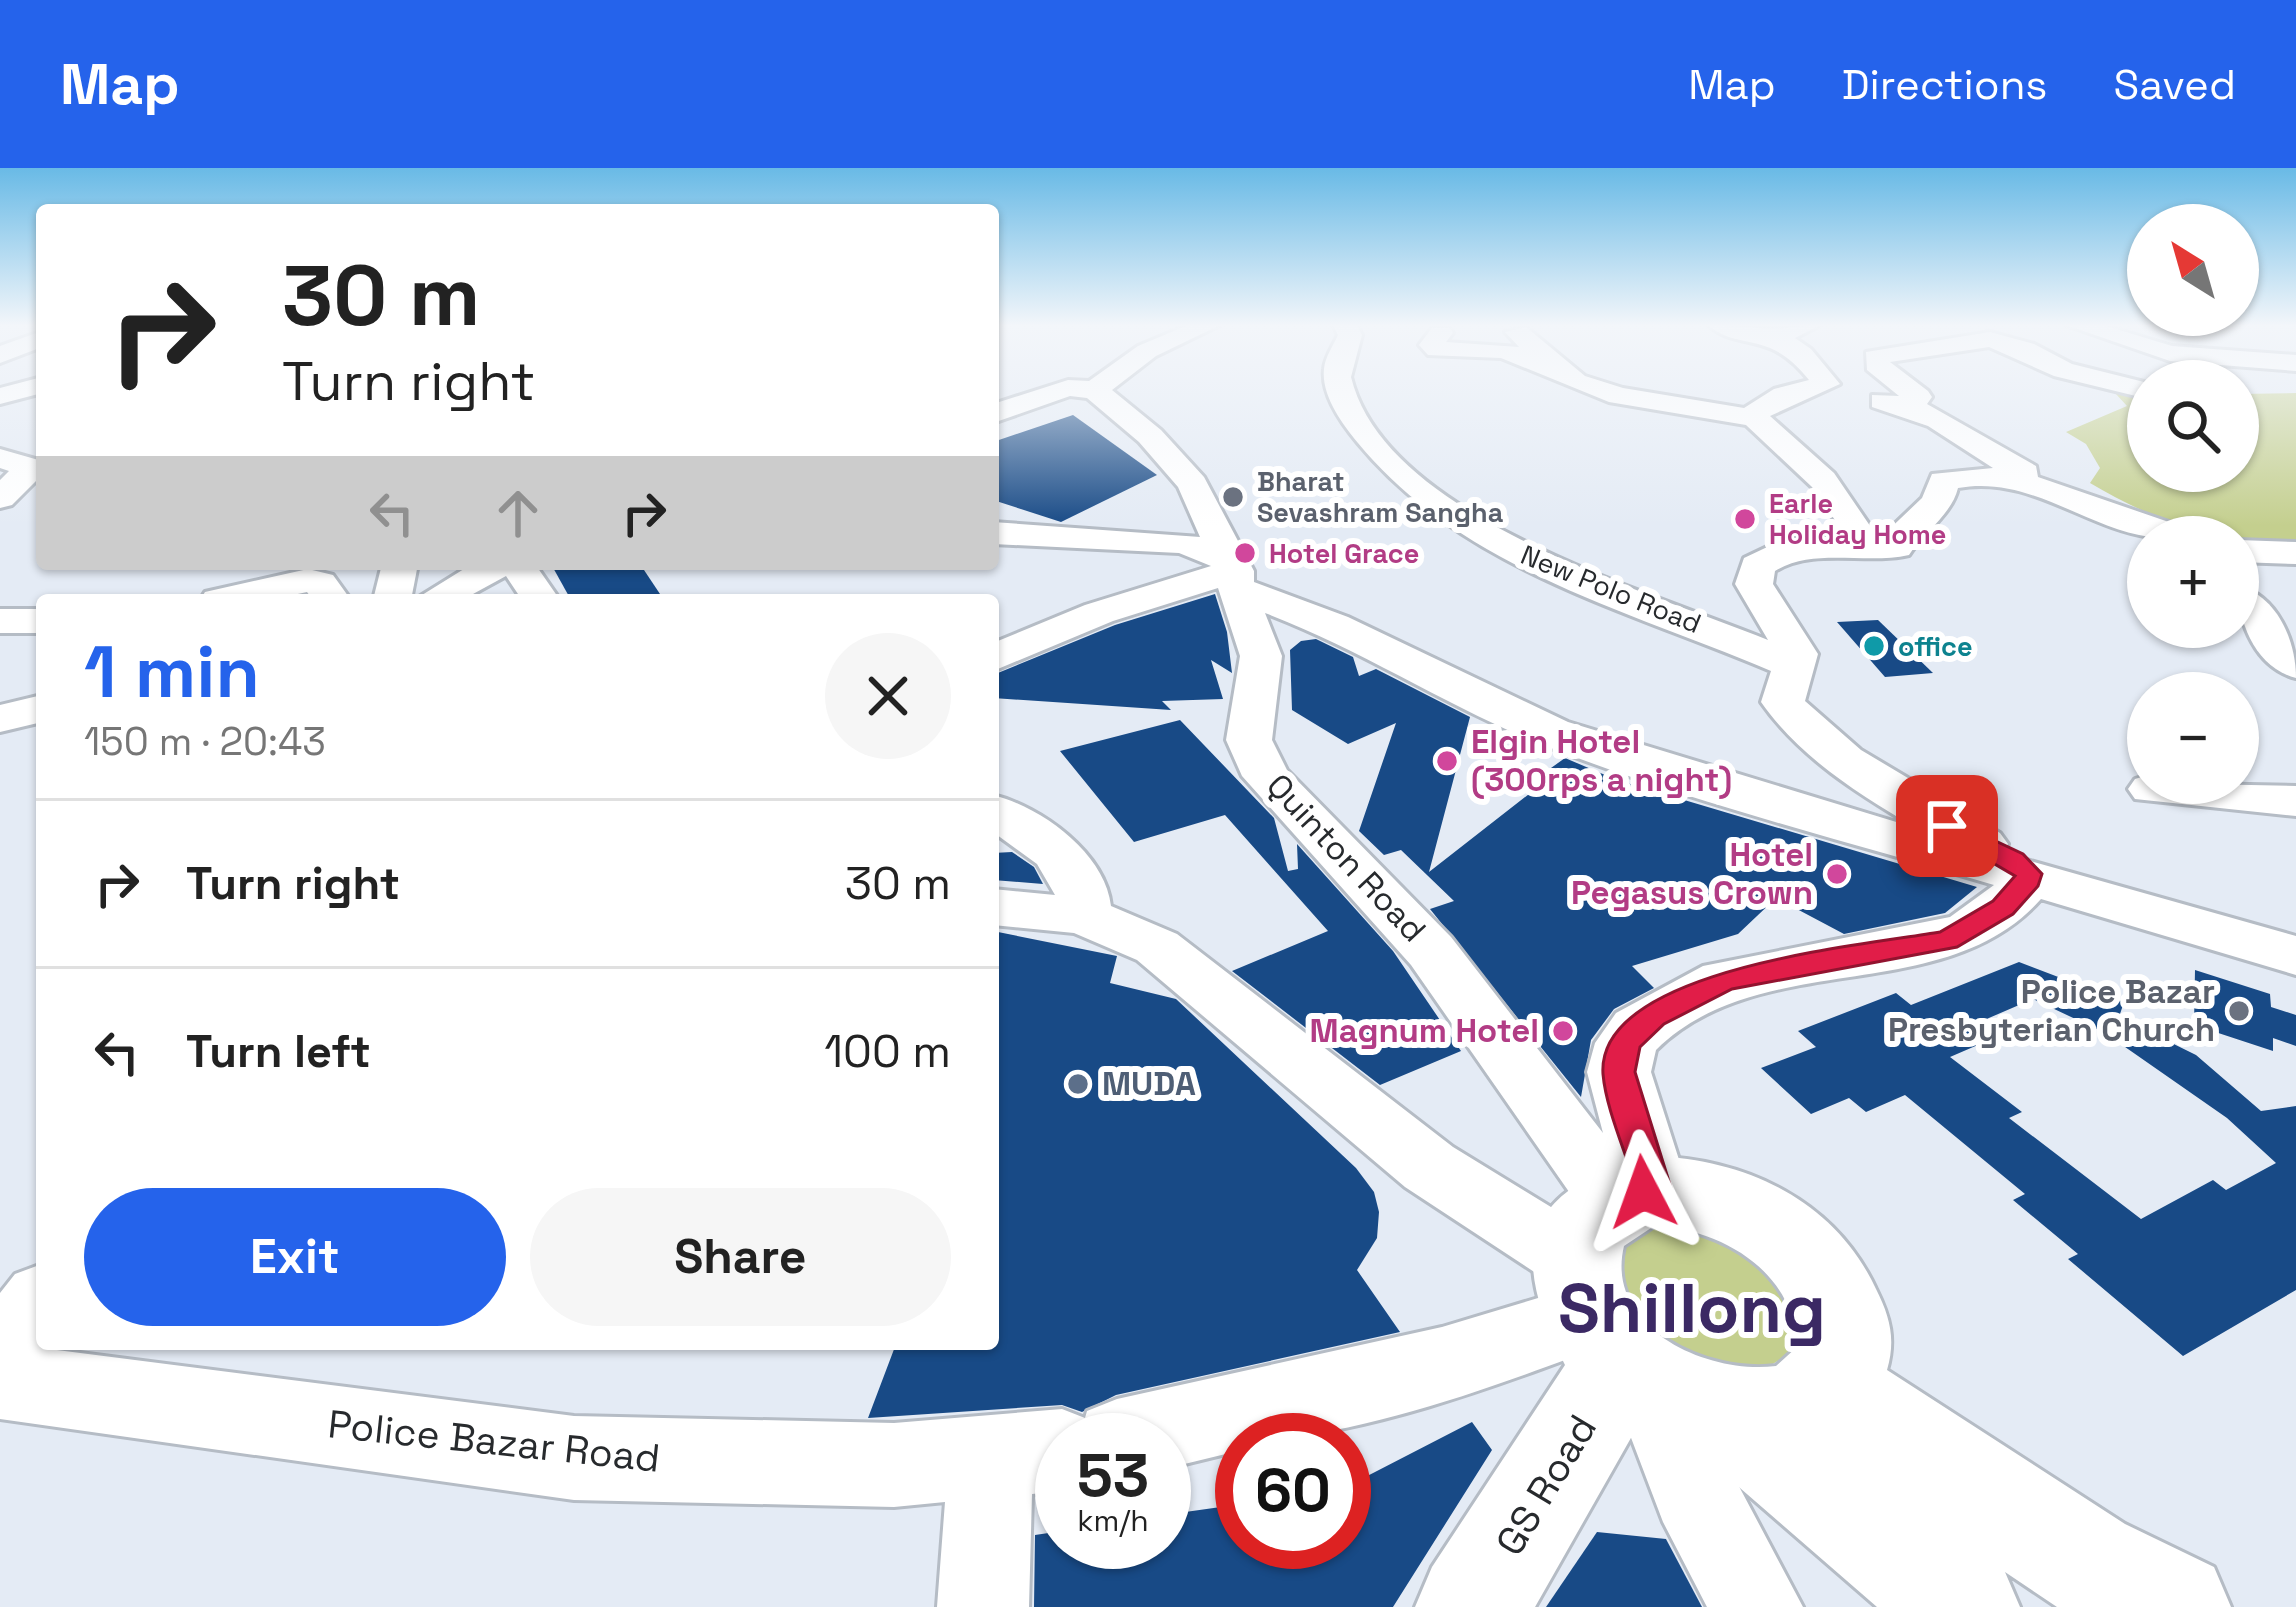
<!DOCTYPE html>
<meta charset="utf-8">
<style>
:root{--surface:#fff;--page:#f6f6f6;--text:#222;--muted:#767676;--line:#e0e0e0;--accent:#2563eb}
body{margin:0;font-family:"Space Grotesk",sans-serif;background:var(--page);color:var(--text);height:100vh;display:flex;flex-direction:column;font-size:45px;white-space:nowrap}
*{box-sizing:border-box;margin:0}
p{font-size:39px;color:var(--muted)}
.icon{flex:none;width:66px;height:66px;fill:none;stroke:currentColor;stroke-width:2;stroke-linecap:round;stroke-linejoin:round}
.map{position:relative;flex:1;overflow:hidden}
.panel{position:absolute;left:36px;top:426px;width:963px;height:756px;display:flex;flex-direction:column;background:var(--surface);border-radius:12px;box-shadow:0 3px 9px #0004}
.panel>*{flex:none}
.top-card{position:absolute;left:36px;top:36px;width:963px;height:366px;border-radius:12px;box-shadow:0 3px 9px #0004;background:#fff;color:var(--text);overflow:hidden}
.needle{width:78px;rotate:323deg}
.fabs{position:absolute;left:2127px;top:36px;display:grid;gap:24px}
.fabs a{display:grid;place-items:center;width:132px;height:132px;border-radius:50%;background:var(--surface);box-shadow:0 3px 9px #0004;font-size:60px}
.speed{position:absolute;left:1035px;top:1245px;display:flex;gap:24px;font-size:60px;font-weight:700;text-align:center}
.speed>*{display:grid;place-content:center;width:156px;height:156px;border-radius:50%;background:var(--surface);box-shadow:0 3px 9px #0004;line-height:1}
.speed small{font-size:30px;font-weight:400}
.speed .limit{border:18px solid #d22;background:#fff;color:#111}
.pin{position:absolute;display:grid;place-items:center;width:102px;height:102px;color:#fff;margin:-51px;border-radius:24px;box-shadow:0 6px 18px #0006}
.me{position:absolute;width:132px;margin:-66px;rotate:356deg;stroke-linejoin:round;filter:drop-shadow(0 0 9px #0008)}
.turn{display:flex;align-items:center;gap:42px;height:252px;padding:0 48px;font-size:54px}
.turn .icon{width:156px;height:156px;stroke-width:2.5}
.turn b{display:block;font-size:84px;line-height:102px}
.lanes{display:flex;align-items:center;height:114px;padding:0 48px;background:#0003;justify-content:center;gap:60px;direction:ltr}
.lanes .off{opacity:.35}
.round{display:grid;place-items:center;flex:none;width:126px;height:126px;border-radius:63px;background:var(--page)}
.headline{display:flex;align-items:center;justify-content:space-between;height:204px;padding:0 48px}
h1{font-size:72px;font-weight:700;line-height:90px;color:var(--accent)}
.primary-button{display:flex;gap:24px;margin-top:auto;padding:24px 48px}
.primary-button a{flex:1;height:138px;border-radius:72px;background:var(--accent);color:#fff;font-size:48px;font-weight:700;line-height:138px;text-align:center}
.primary-button a+a{background:var(--page);color:var(--text)}
ul{padding:0;list-style:none}
li{display:flex;align-items:center;gap:36px;height:168px;padding:0 48px;border-top:3px solid var(--line)}
li div{flex:1}
li b{display:block;font-size:45px}
li em{font-style:normal}
header{display:flex;align-items:center;gap:72px;box-sizing:border-box;height:168px;padding:0 60px;background:var(--accent);color:#fff}
header strong{font-size:57px}
nav{display:flex;gap:66px;margin-inline-start:auto;font-size:42px}
.map>svg:first-child{display:block}
</style>
<header>
<strong>Map</strong>
<nav><a>Map</a><a>Directions</a><a>Saved</a></nav>
</header>
<div class="map">
<svg width="2296" height="1439" viewBox="0 0 2296 1439">
<rect width="100%" height="100%" fill="#e4ebf5"/>
<g fill="#c4cf8e">
<path d="M2296 225V372C2224 381 2155 353 2090 315L2100 300 2086 276 2066 264 2127 238 2116 226 2148 227V303H2238V226Z"/>
<path d="M1676 1051 1766 1086 1801 1162 1792 1185 1755 1206 1688 1196 1624 1140 1616 1087C1632 1062 1648 1056 1676 1051Z"/>
</g>
<g fill="#184a86" fill-rule="evenodd">
<polygon points="1073,247 1157,307 1061,354 993,332 993,274"/>
<polygon points="551,396 640,396 660,426 633,432 571,432"/>
<polygon points="1215,426 1227,464 1232,505 1211,492 1223,531 1162,533 1171,542 993,530 993,507 1115,457"/>
<polygon points="1878,452 1933,505 1885,509 1837,454"/>
<polygon points="1316,471 1353,489 1359,508 1376,501 1470,549 1429,704 1538,619 1530,615 1565,590 1617,612 1977,719 1945,745 1844,766 1776,730 1738,766 1632,798 1654,820 1614,841 1591,872 1581,929 1430,741 1454,733 1401,682 1384,687 1359,663 1396,555 1348,576 1292,542 1290,482 1301,473"/>
<polygon points="1180,552 1274,650 1288,703 1298,701 1297,676 1393,783 1461,883 1380,917 1232,803 1328,763 1225,647 1134,674 1060,583"/>
<polygon points="1012,684 1034,699 1043,716 993,712 993,685"/>
<polygon points="993,763 1117,788 1110,815 1176,831 1356,1000 1374,1024 1379,1044 1377,1070 1357,1102 1400,1164 1116,1227 1082,1244 1062,1237 868,1250 896,1176 993,1176"/>
<path d="M2019 794 2124 834 2119 849 2196 887 2261 943 2296 938V1122L2183 1188 2068 1091 2078 1086 2013 1032 2025 1026 1905 927 1866 944 1849 930 1811 946 1761 900 1816 879 1798 863 1896 825 1911 837ZM2033 831 2105 865 2227 950 2276 995 2226 1022 2213 1012 2141 1051 2009 950 2022 944 1950 889 1994 870 1975 856Z"/>
<polygon points="2195,802 2270,826 2271,839 2296,847 2296,878 2273,870 2273,883 2194,857"/>
<polygon points="1472,1254 1492,1282 1393,1439 1034,1439 1035,1367 1062,1363 1062,1374 1164,1374 1164,1347 1242,1336 1242,1374 1344,1374 1344,1320"/>
<polygon points="1597,1364 1666,1371 1702,1439 1546,1439"/>
</g>
<g fill="none" stroke-linecap="round" stroke-linejoin="round">
<g stroke="#b5bcc5" stroke-width="6">
<g id="minor">
<path d="M1188 157H1220L1156 188 1112 222 1161 262 1204 309 1254 403V414L1348 449 1568 554 1916 660C1859 626 1800 590 1761 534L1771 503C1625 441 1462 401 1358 275 1342 256 1321 227 1324 201 1325 189 1333 178 1338 167L1333 157H1357L1362 167 1351 209C1385 350 1649 423 1768 472L1735 416 1744 390 1784 371 1846 368 1812 319 1746 257 1609 234 1501 190 1428 187 1419 177 1432 160H1450L1453 165 1446 174 1519 179 1505 164 1526 159 1585 208 1623 220 1744 240 1774 221 1809 212C1768 160 1739 184 1708 157L1774 161 1820 157 1795 170 1811 181 1840 216 1770 248 1834 305 1879 371 1922 330 1932 306 1993 300 1928 258 1872 239V227L1899 228 1867 202 1866 184 1990 164 2034 176 2072 196 2148 215V227L2140 229 2054 208 1989 179 1890 194 1928 223 1932 229 1927 236 2036 298 2038 309 2192 362 2198 369C2182 369 2165 371 2150 369 2085 360 2030 307 1958 320 1952 346 1924 364 1909 387 1865 397 1814 379 1775 403L1773 416 1818 486 1805 533 1861 582 2000 665 2008 676 2002 685 2296 768V807L2041 731C1944 841 1761 778 1656 882L1651 904 1689 1023 1679 1043 1654 1052 1643 1048 1615 1062 1590 1054 1411 797 1242 608 1226 572 1240 488 1218 420 1113 453 993 503V475L1085 437 1211 398 1179 385 993 376V354L1200 369 1178 319 1139 274 1087 230 1070 228 993 255V236L1068 212 1089 213 1138 178ZM1265 445C1360 481 1445 537 1538 575 1686 633 1842 672 1994 717L1950 749 1703 798 1616 845 1595 875 1587 904 1603 965 1451 769 1287 602 1272 572 1282 488Z"/>
<polygon points="2066,157 2103,157 2172,178 2296,187 2296,203 2170,193"/>
<polygon points="42,163 42,179 0,195 0,178"/>
<polygon points="42,209 42,225 0,236 0,220"/>
<polygon points="0,281 42,293 42,307 12,337 0,340 0,312 9,303 0,300"/>
<polygon points="2238,372 2296,374 2296,396 2238,394"/>
<polygon points="382,396 418,396 411,432 373,432"/>
<polygon points="472,396 535,396 560,432 522,432 506,408 462,432 414,432"/>
<polygon points="308,401 333,407 351,432 313,432 307,424 270,432 200,432 205,424"/>
<path d="M2238 418C2278 428 2296 474 2296 510 2256 500 2238 455 2238 418Z"/>
<rect x="0" y="441" width="42" height="24"/>
<polygon points="42,527 42,554 0,564 0,537"/>
<polygon points="2148,607 2148,615 2296,618 2296,648 2135,631 2128,621 2135,611"/>
<path d="M993 627C1041 639 1105 685 1111 738L1177 766 1453 979 1600 1069 1611 1091 1600 1113 1593 1116 1615 1125 1626 1149 1615 1173C1507 1214 1356 1272 1242 1272V1282L1164 1301V1272H1062V1323L1032 1326 1029 1439H937L945 1334 894 1339 574 1332 0 1251V1125L15 1106 42 1096V1176H53L49 1181 574 1248 894 1255 1062 1241 1085 1250 1087 1243 1117 1231 1442 1159 1568 1121 1548 1113 1405 1019 1137 792 1074 765 993 757V721L1055 727 1037 696 993 664Z"/>
<polygon points="1651,1179 1680,1190 1725,1292 1803,1439 1707,1439 1663,1354 1611,1217 1622,1190"/>
</g>
</g>
<g stroke="#b5bcc5" stroke-width="6">
<path id="major" d="M1654 988C1748 992 1835 1033 1876 1121 1890 1149 1896 1171 1887 1202L2125 1356 2214 1399 2231 1439H2057L2005 1404 2020 1439H1877L1702 1287 1636 1261 1535 1439H1415L1432 1399 1565 1197C1507 1082 1522 1019 1654 988ZM1654 1058C1722 1061 1795 1104 1797 1179L1776 1198C1709 1207 1604 1161 1624 1078Z"/>
</g>
<use href="#minor" fill="#fff" fill-rule="evenodd"/>
<use href="#major" fill="#fff" fill-rule="evenodd"/>
</g>
<linearGradient id="sky" x2="0" y2="1"><stop stop-color="#69bae6"/><stop offset="0.44" stop-color="#f3f6fa"/><stop offset="1" stop-color="#f3f6fa" stop-opacity="0"/></linearGradient>
<rect width="2296" height="358" fill="url(#sky)"/>
<path fill="#e11d48" stroke="#92132f" stroke-width="3" d="M1947 650 2023 686 2042 706 2038 718 2013 746 1957 779 1732 821 1664 856 1640 879 1635 904 1672 1023 1667 1033 1643 1039 1631 1034 1625 1024 1634 1013C1624 980 1606 940 1603 906 1596 800 1867 777 1940 764L1993 733 2015 708 1938 663V652Z"/>
<g fill="#6b7280" stroke="#fff" stroke-width="4.5">
<circle cx="1233" cy="329" r="12"/>
<circle cx="2239" cy="843" r="12"/>
</g>
<g fill="#d1479c" stroke="#fff" stroke-width="4.5">
<circle cx="1745" cy="351" r="12"/>
<circle cx="1245" cy="385" r="12"/>
<circle cx="1447" cy="593" r="12"/>
<circle cx="1837" cy="706" r="12"/>
<circle cx="1563" cy="863" r="12"/>
</g>
<circle fill="#0f9aa8" stroke="#fff" stroke-width="4.5" cx="1874" cy="478" r="12"/>
<circle fill="#5c6f8a" stroke="#fff" stroke-width="4.5" cx="1078" cy="916" r="12"/>
<g text-anchor="middle" dominant-baseline="central" stroke-width="12" stroke-linejoin="round" paint-order="stroke">
<g font-size="27" font-weight="bold" fill="#5b616d" stroke="#fff" text-anchor="start">
<text x="1257" y="313">Bharat<tspan x="1257" dy="31">Sevashram Sangha</tspan></text>
</g>
<g font-size="27" font-weight="bold" fill="#b23c85" stroke="#fff" text-anchor="start">
<text x="1769" y="335">Earle<tspan x="1769" dy="31">Holiday Home</tspan></text>
<text x="1269" y="385">Hotel Grace</text>
</g>
<g font-size="27" fill="#272a2d" stroke="#fff">
<text transform="translate(1611 421) rotate(22)">New Polo Road</text>
</g>
<g font-size="27" font-weight="bold" fill="#0d838f" stroke="#fff" text-anchor="start">
<text x="1898" y="478">office</text>
</g>
<g font-size="33" font-weight="bold" fill="#b23c85" stroke="#fff" text-anchor="end">
<text x="1471" y="574" text-anchor="start">Elgin Hotel<tspan x="1471" dy="38">(300rps a night)</tspan></text>
<text x="1813" y="687">Hotel<tspan x="1813" dy="38">Pegasus Crown</tspan></text>
<text x="1539" y="863">Magnum Hotel</text>
</g>
<g font-size="33" fill="#272a2d" stroke="#fff">
<text transform="translate(1346 690) rotate(47)">Quinton Road</text>
</g>
<g font-size="33" font-weight="bold" fill="#5b616d" stroke="#fff" text-anchor="end">
<text x="2215" y="824">Police Bazar<tspan x="2215" dy="38">Presbyterian Church</tspan></text>
</g>
<g font-size="33" font-weight="bold" fill="#4e5e75" stroke="#fff" text-anchor="start">
<text x="1102" y="916">MUDA</text>
</g>
<g font-size="39" fill="#272a2d" stroke="#fff">
<text transform="translate(494 1273) rotate(6)">Police Bazar Road</text>
<text transform="translate(1546 1317) rotate(-59)">GS Road</text>
</g>
<g font-size="69" font-weight="bold" fill="#3b2964" stroke="#fff">
<text x="1692" y="1140">Shillong</text>
</g>
</g>
</svg>
<div class="fabs">
<a><svg class="needle" viewBox="-14 -14 28 28"><path d="M0-13l5 13h-10z" fill="#e53935"/><path d="M0 13l5-13h-10z" fill="#767676"/></svg></a>
<a><svg class="icon" aria-label="search" viewBox="0 0 24 24"><circle cx="10" cy="10" r="6"/><path d="M15 15l6 6"/></svg></a>
<a>+</a>
<a>−</a>
</div>
<div class="speed"><div>53<small>km/h</small></div><div class="limit">60</div></div>
<div class="pin" style="left:1947px;top:658px;background:#d93025"><svg class="icon" aria-label="arrive" viewBox="0 0 24 24"><path d="M6 21V4h12l-3 4 3 4H6"/></svg></div>
<svg class="me" style="left:1643px;top:1024px" viewBox="-20 -20 40 40"><path d="M0-17L14 15 0 8-14 15z" fill="#e11d48" stroke="#fff" stroke-width="4"/></svg>
<div class="top-card">
<div class="turn"><svg class="icon" aria-label="right" viewBox="0 0 24 24"><path d="M7 20v-9h11M14 6l5 5-5 5"/></svg><div><b>30 m</b>Turn right</div></div>
<div class="lanes"><svg class="icon off" aria-label="left" viewBox="0 0 24 24"><path d="M17 20v-9H6M10 6l-5 5 5 5"/></svg><svg class="icon off" aria-label="ahead" viewBox="0 0 24 24"><path d="M12 20V5M6 11l6-6 6 6"/></svg><svg class="icon" aria-label="right" viewBox="0 0 24 24"><path d="M7 20v-9h11M14 6l5 5-5 5"/></svg></div>
</div>
<section class="panel">
<div class="headline"><div><h1>1 min</h1><p>150 m · 20:43</p></div><a class="round"><svg class="icon" aria-label="close" viewBox="0 0 24 24"><path d="M6 6l12 12M18 6L6 18"/></svg></a></div>
<ul>
<li><svg class="icon" aria-label="right" viewBox="0 0 24 24"><path d="M7 20v-9h11M14 6l5 5-5 5"/></svg><div><b>Turn right</b></div><em>30 m</em></li>
<li><svg class="icon" aria-label="left" viewBox="0 0 24 24"><path d="M17 20v-9H6M10 6l-5 5 5 5"/></svg><div><b>Turn left</b></div><em>100 m</em></li>
</ul>
<div class="primary-button"><a>Exit</a><a>Share</a></div>
</section>
</div>
